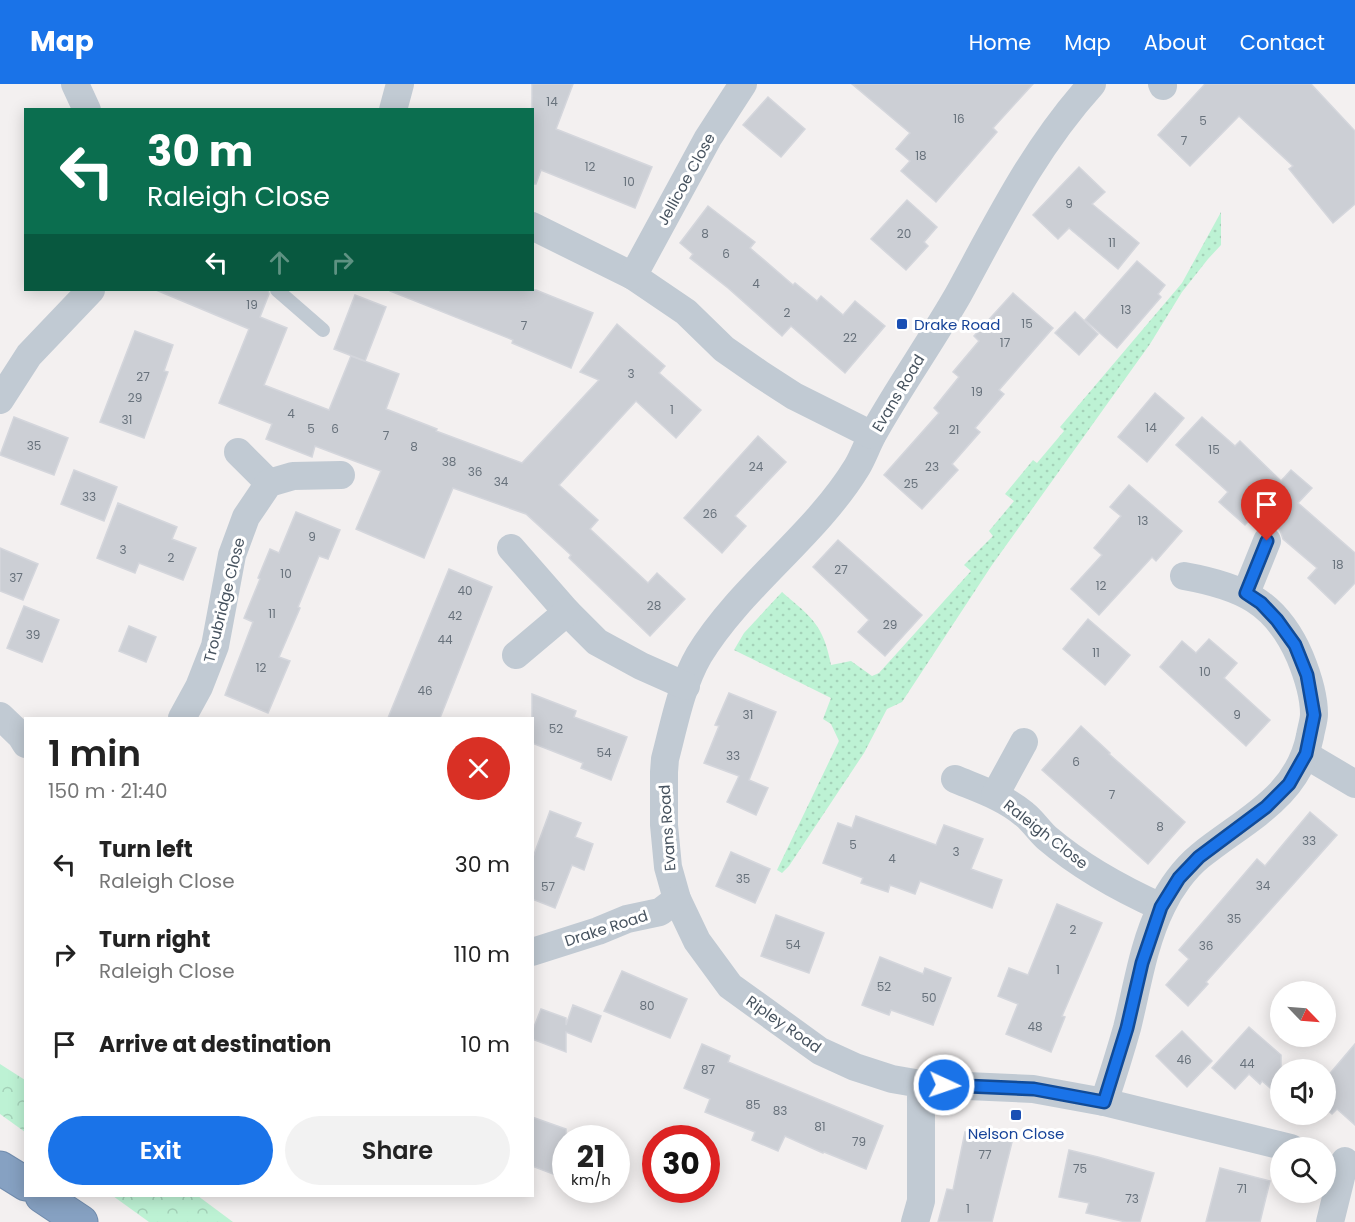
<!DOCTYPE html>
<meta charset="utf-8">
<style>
:root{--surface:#fff;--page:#f2f2f2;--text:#222;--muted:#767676;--accent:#1a73e8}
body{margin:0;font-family:Poppins,sans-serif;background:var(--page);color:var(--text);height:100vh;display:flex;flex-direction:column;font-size:22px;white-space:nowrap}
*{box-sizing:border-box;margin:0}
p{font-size:20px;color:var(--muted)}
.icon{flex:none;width:33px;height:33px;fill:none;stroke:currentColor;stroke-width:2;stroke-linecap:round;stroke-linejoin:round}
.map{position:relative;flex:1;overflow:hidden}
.side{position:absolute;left:24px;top:633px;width:510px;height:480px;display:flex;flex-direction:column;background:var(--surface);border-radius:0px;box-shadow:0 3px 15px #0003}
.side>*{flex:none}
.banner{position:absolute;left:24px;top:24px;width:510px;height:183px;border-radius:0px;box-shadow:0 3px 15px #0003;background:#0b6e4f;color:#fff;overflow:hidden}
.needle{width:39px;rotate:115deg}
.tools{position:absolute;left:1270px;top:897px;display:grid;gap:12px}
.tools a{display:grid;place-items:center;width:66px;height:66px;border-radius:50%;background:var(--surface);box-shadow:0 3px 15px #0003;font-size:30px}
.speed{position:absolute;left:552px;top:1041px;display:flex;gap:12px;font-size:30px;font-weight:700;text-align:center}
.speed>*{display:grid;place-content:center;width:78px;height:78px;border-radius:50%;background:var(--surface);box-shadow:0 3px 15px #0003;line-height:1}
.speed small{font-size:15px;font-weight:400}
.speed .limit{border:9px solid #d22;background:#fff;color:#111}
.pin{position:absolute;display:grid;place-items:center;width:51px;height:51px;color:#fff;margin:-62px -26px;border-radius:50% 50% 50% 0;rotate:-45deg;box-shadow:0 0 6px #0007}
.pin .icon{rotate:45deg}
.me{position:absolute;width:66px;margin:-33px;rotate:93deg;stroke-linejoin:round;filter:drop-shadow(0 0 4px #0008)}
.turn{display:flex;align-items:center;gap:21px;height:126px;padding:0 24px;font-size:27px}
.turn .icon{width:78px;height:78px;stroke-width:2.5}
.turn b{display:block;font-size:42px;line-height:51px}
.lanes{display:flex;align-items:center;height:57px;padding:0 24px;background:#0003;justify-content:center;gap:30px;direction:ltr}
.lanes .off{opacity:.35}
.round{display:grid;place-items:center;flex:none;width:63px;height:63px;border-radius:32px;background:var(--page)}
.summary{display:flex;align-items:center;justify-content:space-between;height:102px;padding:0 24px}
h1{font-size:36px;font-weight:600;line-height:45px}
.button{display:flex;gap:12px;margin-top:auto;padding:12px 24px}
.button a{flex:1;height:69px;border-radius:36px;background:var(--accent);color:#fff;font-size:24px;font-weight:600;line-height:69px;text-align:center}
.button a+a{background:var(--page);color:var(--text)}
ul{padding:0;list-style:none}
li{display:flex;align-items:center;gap:18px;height:90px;padding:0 24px}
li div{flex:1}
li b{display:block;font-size:22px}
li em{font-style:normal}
header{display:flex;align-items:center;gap:36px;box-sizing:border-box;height:84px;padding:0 30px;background:var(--accent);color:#fff}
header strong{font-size:28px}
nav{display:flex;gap:33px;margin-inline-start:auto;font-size:21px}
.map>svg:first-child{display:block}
</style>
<header>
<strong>Map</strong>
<nav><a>Home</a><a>Map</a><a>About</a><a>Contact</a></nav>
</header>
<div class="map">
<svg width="1355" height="1138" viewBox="0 0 1355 1138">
<defs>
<pattern id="grass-dots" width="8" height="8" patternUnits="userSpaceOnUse" patternTransform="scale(1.5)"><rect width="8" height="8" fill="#bdf2d4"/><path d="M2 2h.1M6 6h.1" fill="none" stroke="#a4d1b8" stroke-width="1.8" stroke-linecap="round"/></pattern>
<pattern id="forest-crowns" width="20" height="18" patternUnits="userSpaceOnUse" patternTransform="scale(1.5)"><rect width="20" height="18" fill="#bdf2d4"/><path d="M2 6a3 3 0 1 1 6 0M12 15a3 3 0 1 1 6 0" fill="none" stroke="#a4d1b8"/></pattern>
</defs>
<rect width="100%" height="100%" fill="#f3f0f0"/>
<path fill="url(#grass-dots)" d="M1221 128V161L1208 175 1182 208 1150 260 992 481 902 618 887 625 864 669 789 782 782 789 777 786 839 657 831 640 823 635 831 614 734 566 744 549 782 508C812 534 823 540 831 581L851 577 872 592 879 589 971 487 964 481 993 452 989 447 1014 417 1005 410 1033 376 1037 379 1064 347 1060 343 1182 199Z"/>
<g fill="url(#forest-crowns)">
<polygon points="0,980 25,996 25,1048 0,1030"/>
<polygon points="113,1112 198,1112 233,1138 149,1138"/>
</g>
<g fill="#cccfd5" stroke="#d4d6dc" stroke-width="1.5">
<polygon points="532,0 573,0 556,45 652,83 635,124 541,86 536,100 532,100"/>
<polygon points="852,0 1033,0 993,44 997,48 936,118 901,87 910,77 896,65 910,49"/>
<polygon points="1205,0 1311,0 1355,47 1355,120 1333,139 1289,85 1293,82 1239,32 1190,82 1158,51"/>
<polygon points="768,13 805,45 781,73 743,41"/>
<polygon points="1079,83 1105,108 1092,120 1139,159 1118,185 1069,144 1058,155 1033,131"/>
<polygon points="907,116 937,143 924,158 928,162 906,186 871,155"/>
<polygon points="708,122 755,158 750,164 793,201 795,199 817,217 821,212 843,231 855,217 885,242 845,289 791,242 782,252 728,204 690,174 693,170 680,159"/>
<polygon points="1137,177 1165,201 1158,210 1161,213 1117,264 1085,236"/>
<polygon points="156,206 268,206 269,210 260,233 287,244 264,301 329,326 351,272 399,290 386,325 437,345 436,347 522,379 599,296 580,288 617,240 665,282 659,289 701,326 676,354 636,317 559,401 598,436 590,445 648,499 657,489 685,515 650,552 569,474 571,471 526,430 453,404 424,474 356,445 381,387 315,362 312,373 266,355 272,340 219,319 249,245"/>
<polygon points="390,206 536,206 593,229 571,284 512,259 513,256 390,207"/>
<polygon points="1013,209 1053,244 999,306 1004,310 975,344 980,348 952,380 958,386 922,425 884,391 939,329 934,324 959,293 953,288 979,257 974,252"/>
<polygon points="355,211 386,223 365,277 334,265"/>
<polygon points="1075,228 1098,250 1079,271 1055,249"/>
<polygon points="135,247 173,261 164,287 168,288 144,354 100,338"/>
<polygon points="1155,309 1184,334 1147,378 1118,353"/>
<polygon points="14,333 68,354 54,391 0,371"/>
<polygon points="1202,333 1235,362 1240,357 1281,397 1291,386 1312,404 1298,419 1355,469 1355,499 1335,520 1308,494 1317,484 1283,455 1280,446 1274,442 1267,441 1255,430 1245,441 1219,418 1228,408 1176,361"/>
<polygon points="758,352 786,378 735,432 746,442 722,469 684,434"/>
<polygon points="74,386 117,403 104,437 61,420"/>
<polygon points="1129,401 1182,447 1156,477 1152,473 1099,531 1071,505 1102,471 1094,464 1121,432 1110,423"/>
<polygon points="118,419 177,443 172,455 196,464 183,496 139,479 135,489 97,474"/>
<polygon points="296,428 340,446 328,475 319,472 298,523 300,524 279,573 290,577 268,629 225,611 253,538 244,534 260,495 258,494 270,465 279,469"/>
<polygon points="838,456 922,531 885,572 858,548 869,536 813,483"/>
<polygon points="0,464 38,480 23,516 0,507"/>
<polygon points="449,485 492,503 440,634 388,634"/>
<polygon points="24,522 59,536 42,578 7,564"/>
<polygon points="1088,535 1130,571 1105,601 1063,565"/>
<polygon points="129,542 156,553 146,578 119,567"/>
<polygon points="1209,555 1237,579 1224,594 1270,636 1246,662 1160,583 1182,557 1196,569"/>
<polygon points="729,609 776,628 749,696 768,704 756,731 727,718 739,692 704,679 719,642 715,641"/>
<polygon points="532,610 576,627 574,633 627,653 611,696 581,684 583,679 532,659"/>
<polygon points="1081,642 1110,669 1109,670 1185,738 1148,780 1042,686"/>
<polygon points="550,727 581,739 575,753 593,760 584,786 572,781 555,824 532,815 532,776"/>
<polygon points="1310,728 1337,751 1206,898 1208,900 1188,922 1166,901 1189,875 1179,866 1257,775 1265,782"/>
<polygon points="856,732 936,761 944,741 983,755 971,785 1002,796 992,824 920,797 915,810 890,801 888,808 861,799 863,794 823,779 838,739 852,744"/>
<polygon points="731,768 770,785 755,819 716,802"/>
<polygon points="1057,820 1102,839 1062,932 1065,933 1051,968 1006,950 1018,920 998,912 1009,884 1028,891"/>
<polygon points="776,831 824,849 809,889 761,872"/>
<polygon points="880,873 923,890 925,884 951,894 933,941 891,926 889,931 862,921"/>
<polygon points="622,887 687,915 670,954 604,927"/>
<polygon points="573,921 601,932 591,958 566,948 566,968 532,955 532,948 541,925 566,934 566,941"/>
<polygon points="1249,943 1281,971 1281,1013 1262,997 1260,1000 1249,990 1235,1005 1212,984"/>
<polygon points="1182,947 1212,977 1187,1003 1156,972"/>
<polygon points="702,960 730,972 728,978 883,1042 866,1085 824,1068 823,1069 785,1052 778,1067 752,1056 755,1048 705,1028 710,1015 684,1004"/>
<polygon points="1355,960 1355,1041 1337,1025 1332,1030 1326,1025 1326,994"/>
<polygon points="532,1033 566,1045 566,1095 532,1082"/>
<polygon points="965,1048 1012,1058 992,1138 938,1138 947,1105 953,1106"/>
<polygon points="1069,1066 1098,1073 1154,1089 1140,1138 1126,1138 1086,1129 1089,1119 1059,1113"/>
<polygon points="1220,1084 1270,1097 1260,1138 1206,1138"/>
</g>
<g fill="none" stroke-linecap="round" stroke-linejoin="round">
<g stroke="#718cad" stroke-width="35">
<g id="highway">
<polyline points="0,1084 26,1100"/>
<polyline points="42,1112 81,1138"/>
</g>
</g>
<polyline stroke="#c1cad3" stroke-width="14" points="277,206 323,246"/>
<g stroke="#c1cad3" stroke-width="28">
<polyline points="75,0 87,26"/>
<path d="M1092 0C1034 64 999 136 958 211 931 258 899 303 873 350 867 361 863 373 857 383 815 452 741 502 699 571 681 602 674 641 665 675L664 688V741L668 783 677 815 697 857 730 902 820 967 855 983 892 995 921 1000 1033 1005 1104 1018 1291 1064"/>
<polyline points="1162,0 1163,2"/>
<polyline points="393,26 400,0"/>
<polyline points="532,142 633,192 686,228 724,265 760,290 794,312 872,351"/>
<polyline points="633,192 708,54 743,0"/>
<polyline points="0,316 29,271 91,206"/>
<polyline points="238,368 269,399"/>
<polyline points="511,464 567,528 597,558 641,582 686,602"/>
<polyline points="1246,509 1267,457"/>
<polyline points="516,571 567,528"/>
<polyline points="0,632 21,652 26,660"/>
<polyline points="182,634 199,603 215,562 232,471 246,433 269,399 293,392 341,391"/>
<polyline points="1306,671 1355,700"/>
<path d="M955 695C979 705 1004 713 1024 730 1033 737 1039 747 1047 754 1081 783 1121 805 1161 823"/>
<polyline points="995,711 1024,658"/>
<polyline points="532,868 598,847 627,835 660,828 677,815"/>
<path d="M1104 1018C1112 994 1120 969 1127 944 1137 904 1143 860 1162 822 1170 805 1184 785 1200 772 1244 736 1298 714 1310 652 1311 645 1314 637 1314 630 1314 611 1307 590 1300 573 1276 517 1240 502 1184 492"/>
<polyline points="915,1138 921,1117 921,1000"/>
<polyline points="1330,1138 1345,1077"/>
</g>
<use href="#highway" stroke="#86a1c2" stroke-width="33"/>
</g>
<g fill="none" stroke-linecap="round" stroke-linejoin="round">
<g stroke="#114b97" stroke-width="15">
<polyline id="route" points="944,1001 1034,1005 1104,1018 1127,944 1142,879 1161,823 1179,794 1199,773 1266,723 1289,700 1306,670 1314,631 1307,591 1295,561 1277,536 1261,519 1246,509 1267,457"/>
</g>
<use href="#route" stroke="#1a73e8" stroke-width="10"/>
</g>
<g fill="#1a4fb4" stroke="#fff" stroke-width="2">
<rect x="896" y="234" width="12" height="12" rx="3"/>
<rect x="1010" y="1025" width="12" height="12" rx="3"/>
</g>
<g text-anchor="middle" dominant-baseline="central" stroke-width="6" stroke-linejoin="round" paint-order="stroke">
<g font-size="12" fill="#68727c">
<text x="552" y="17">14</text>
<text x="959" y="34">16</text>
<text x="1203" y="36">5</text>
<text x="1184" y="56">7</text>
<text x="921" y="71">18</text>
<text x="590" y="82">12</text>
<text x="629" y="97">10</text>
<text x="1069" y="119">9</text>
<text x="705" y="149">8</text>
<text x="904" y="149">20</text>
<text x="1112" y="158">11</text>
<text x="726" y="169">6</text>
<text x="756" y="199">4</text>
<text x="252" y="220">19</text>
<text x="1126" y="225">13</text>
<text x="787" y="228">2</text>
<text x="1027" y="239">15</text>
<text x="524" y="241">7</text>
<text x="850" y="253">22</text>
<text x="1005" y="258">17</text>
<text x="631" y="289">3</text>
<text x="143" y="292">27</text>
<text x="977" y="307">19</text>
<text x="135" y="313">29</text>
<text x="672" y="325">1</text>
<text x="291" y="329">4</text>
<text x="127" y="335">31</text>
<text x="1151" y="343">14</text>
<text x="311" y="344">5</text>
<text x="335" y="344">6</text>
<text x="954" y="345">21</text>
<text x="386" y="351">7</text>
<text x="34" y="361">35</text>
<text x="414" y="362">8</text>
<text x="1214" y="365">15</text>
<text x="449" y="377">38</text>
<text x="756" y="382">24</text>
<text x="932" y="382">23</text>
<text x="475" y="387">36</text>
<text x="501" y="397">34</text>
<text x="911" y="399">25</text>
<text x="89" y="412">33</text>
<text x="710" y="429">26</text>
<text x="1143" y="436">13</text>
<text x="312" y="452">9</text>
<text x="123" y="465">3</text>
<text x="171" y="473">2</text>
<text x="1338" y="480">18</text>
<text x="841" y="485">27</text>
<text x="286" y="489">10</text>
<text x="16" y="493">37</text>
<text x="1101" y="501">12</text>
<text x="465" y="506">40</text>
<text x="654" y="521">28</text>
<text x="272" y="529">11</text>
<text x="455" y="531">42</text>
<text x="890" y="540">29</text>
<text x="33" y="550">39</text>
<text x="445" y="555">44</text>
<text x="1096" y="568">11</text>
<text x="261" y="583">12</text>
<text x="1205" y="587">10</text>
<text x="425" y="606">46</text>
<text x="748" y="630">31</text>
<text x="1237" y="630">9</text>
<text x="556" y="644">52</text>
<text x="604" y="668">54</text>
<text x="733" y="671">33</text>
<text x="1076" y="677">6</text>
<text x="1112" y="710">7</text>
<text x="1160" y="742">8</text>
<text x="1309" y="756">33</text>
<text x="853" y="760">5</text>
<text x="956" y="767">3</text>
<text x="892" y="774">4</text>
<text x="743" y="794">35</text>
<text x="1263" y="801">34</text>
<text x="548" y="802">57</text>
<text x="1234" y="834">35</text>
<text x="1073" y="845">2</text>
<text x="793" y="860">54</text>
<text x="1206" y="861">36</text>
<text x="1058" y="885">1</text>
<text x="884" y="902">52</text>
<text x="929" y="913">50</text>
<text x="647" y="921">80</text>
<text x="1035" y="942">48</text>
<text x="1184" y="975">46</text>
<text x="1247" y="979">44</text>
<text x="708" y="985">87</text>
<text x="753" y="1020">85</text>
<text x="780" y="1026">83</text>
<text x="820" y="1042">81</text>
<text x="859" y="1057">79</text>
<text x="985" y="1070">77</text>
<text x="1080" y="1084">75</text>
<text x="1242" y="1104">71</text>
<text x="1132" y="1114">73</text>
<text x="968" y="1124">1</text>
</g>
<g font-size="15" fill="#47535f" stroke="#fff">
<text transform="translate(686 95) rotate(-61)">Jellicoe Close</text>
<text transform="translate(898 309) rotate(-59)">Evans Road</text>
<text transform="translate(224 516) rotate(-76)">Troubridge Close</text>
<text transform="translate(667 744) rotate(-94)">Evans Road</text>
<text transform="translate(1046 750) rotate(38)">Raleigh Close</text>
<text transform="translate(606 844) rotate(-18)">Drake Road</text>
<text transform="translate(784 940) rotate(35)">Ripley Road</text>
</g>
<g font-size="15" fill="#164399" stroke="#fff" text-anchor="start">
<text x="914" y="240">Drake Road</text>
<text x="1016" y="1049" text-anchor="middle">Nelson Close</text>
</g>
</g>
</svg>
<div class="tools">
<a><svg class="needle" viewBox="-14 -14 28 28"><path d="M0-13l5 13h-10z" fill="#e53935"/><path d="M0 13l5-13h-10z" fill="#767676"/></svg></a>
<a><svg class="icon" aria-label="sound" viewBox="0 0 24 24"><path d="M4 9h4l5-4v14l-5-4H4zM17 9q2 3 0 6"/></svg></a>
<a><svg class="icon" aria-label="search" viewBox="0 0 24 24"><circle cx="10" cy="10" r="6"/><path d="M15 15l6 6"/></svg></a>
</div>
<div class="speed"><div>21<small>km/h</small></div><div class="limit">30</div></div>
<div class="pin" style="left:1267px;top:457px;background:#d93025"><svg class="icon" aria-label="arrive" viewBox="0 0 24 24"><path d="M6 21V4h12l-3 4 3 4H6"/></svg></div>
<svg class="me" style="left:944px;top:1001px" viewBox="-20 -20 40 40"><circle r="17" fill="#1a73e8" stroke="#fff" stroke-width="3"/><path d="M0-11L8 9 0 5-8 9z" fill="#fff"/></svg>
<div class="banner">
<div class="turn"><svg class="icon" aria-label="left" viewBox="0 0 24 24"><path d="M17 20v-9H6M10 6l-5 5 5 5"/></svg><div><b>30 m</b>Raleigh Close</div></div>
<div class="lanes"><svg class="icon" aria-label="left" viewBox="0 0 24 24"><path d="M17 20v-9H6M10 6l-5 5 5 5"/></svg><svg class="icon off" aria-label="ahead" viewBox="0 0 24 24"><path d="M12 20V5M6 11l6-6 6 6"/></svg><svg class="icon off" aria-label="right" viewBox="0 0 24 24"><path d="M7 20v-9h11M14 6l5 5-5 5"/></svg></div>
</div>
<section class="side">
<div class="summary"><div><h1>1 min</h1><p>150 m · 21:40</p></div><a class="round" style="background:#d93025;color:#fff"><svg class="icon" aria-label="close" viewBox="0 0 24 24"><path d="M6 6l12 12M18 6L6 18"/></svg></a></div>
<ul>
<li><svg class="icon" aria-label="left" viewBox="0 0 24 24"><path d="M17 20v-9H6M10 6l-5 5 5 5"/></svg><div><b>Turn left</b><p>Raleigh Close</p></div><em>30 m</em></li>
<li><svg class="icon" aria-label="right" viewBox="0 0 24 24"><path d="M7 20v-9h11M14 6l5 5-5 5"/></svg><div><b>Turn right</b><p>Raleigh Close</p></div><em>110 m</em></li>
<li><svg class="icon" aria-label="arrive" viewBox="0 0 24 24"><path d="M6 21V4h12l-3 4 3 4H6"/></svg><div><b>Arrive at destination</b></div><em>10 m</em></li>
</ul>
<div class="button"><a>Exit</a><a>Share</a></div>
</section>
</div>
